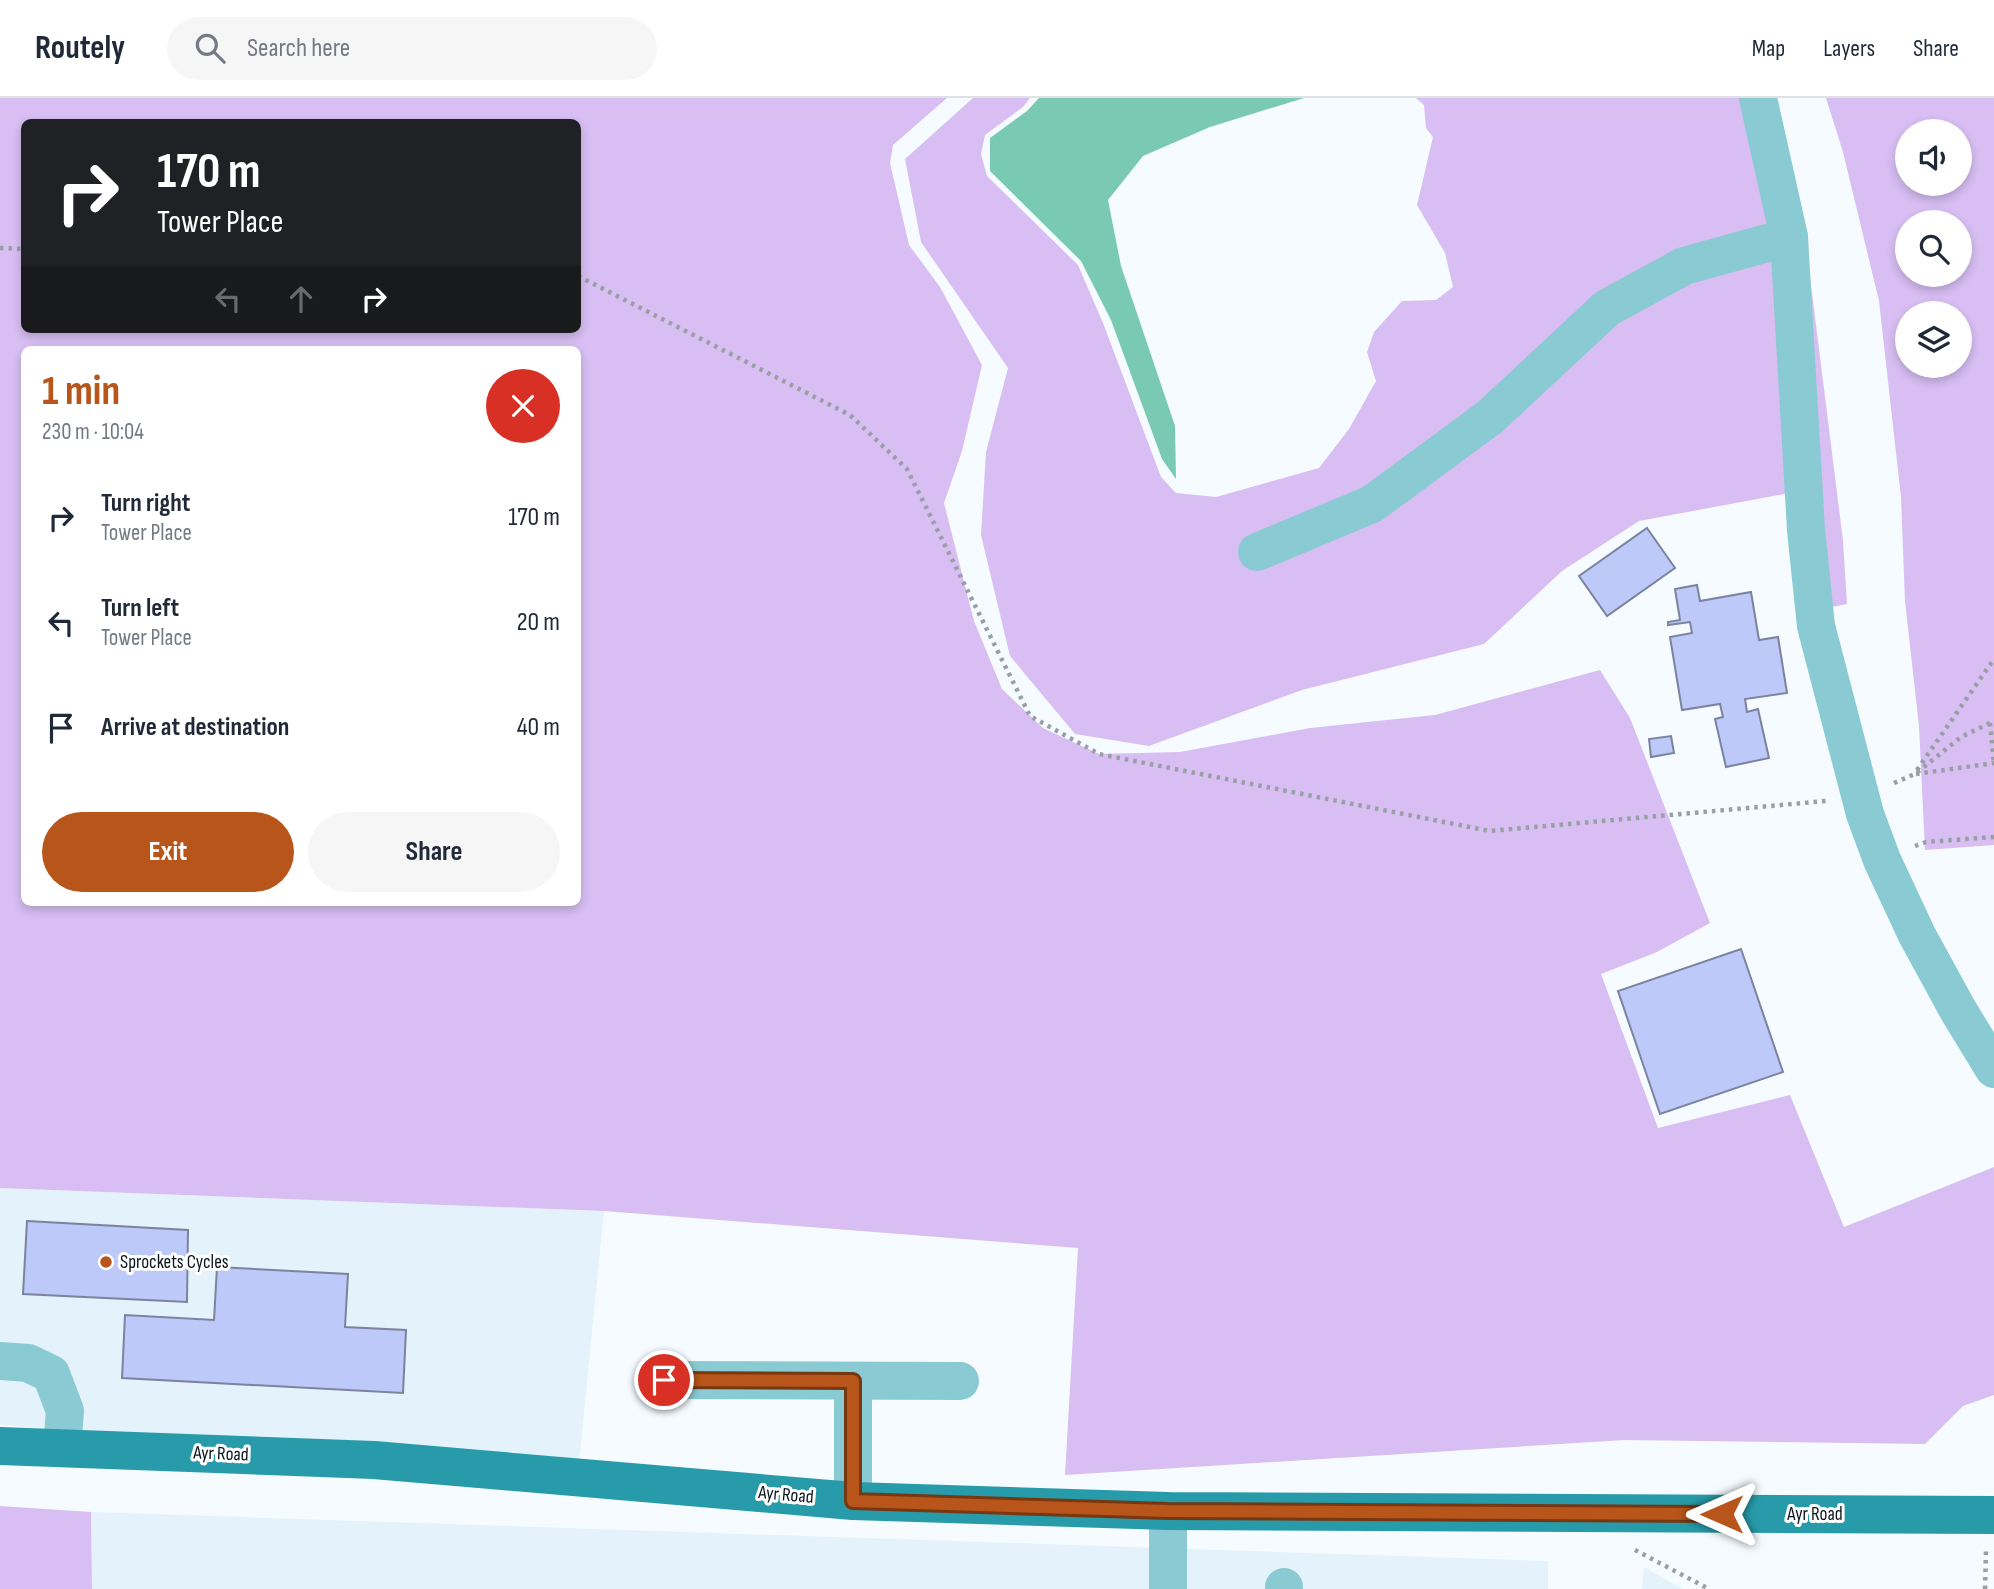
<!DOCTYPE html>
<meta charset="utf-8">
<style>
:root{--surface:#fff;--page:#f6f6f7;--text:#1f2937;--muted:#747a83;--line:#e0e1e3;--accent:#b7551a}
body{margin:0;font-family:"Sofia Sans Condensed",sans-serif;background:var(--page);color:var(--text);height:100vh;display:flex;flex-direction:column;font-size:26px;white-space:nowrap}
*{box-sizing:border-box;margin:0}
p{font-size:23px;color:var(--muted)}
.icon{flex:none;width:38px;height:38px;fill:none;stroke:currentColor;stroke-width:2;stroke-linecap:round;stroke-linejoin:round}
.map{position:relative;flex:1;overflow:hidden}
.details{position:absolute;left:21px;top:248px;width:560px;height:560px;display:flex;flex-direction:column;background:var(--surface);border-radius:10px;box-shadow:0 4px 10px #0003}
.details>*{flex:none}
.top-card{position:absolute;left:21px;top:21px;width:560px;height:214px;border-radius:10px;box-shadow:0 4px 10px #0003;background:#202124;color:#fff;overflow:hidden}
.fabs{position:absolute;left:1895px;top:21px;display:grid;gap:14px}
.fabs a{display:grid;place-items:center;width:77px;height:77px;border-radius:50%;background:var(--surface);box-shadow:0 4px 10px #0003;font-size:35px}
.pin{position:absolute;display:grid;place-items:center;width:60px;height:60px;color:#fff;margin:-30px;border:4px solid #fff;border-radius:50%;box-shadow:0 2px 7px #0007}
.me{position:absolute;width:77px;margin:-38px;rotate:270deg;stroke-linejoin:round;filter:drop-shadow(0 0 5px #0008)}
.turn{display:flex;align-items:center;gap:24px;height:147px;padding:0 21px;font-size:32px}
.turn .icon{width:91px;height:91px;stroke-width:2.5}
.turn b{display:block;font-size:49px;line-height:60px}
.lanes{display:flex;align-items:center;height:66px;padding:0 21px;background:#0003;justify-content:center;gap:35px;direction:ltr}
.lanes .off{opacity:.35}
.round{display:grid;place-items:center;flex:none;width:74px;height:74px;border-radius:37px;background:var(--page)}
.summary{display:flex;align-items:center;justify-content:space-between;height:119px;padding:0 21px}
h1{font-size:42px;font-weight:700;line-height:52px;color:var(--accent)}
.action{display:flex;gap:14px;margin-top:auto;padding:14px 21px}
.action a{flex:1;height:80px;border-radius:42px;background:var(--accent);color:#fff;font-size:28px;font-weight:700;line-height:80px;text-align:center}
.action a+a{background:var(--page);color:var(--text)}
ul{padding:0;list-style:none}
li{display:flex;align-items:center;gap:21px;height:105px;padding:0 21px}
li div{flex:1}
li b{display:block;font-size:26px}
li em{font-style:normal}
header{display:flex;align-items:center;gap:42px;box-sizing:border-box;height:98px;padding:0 35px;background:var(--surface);border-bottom:2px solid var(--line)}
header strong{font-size:33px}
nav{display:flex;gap:38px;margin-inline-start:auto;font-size:24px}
.search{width:490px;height:63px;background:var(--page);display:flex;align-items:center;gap:18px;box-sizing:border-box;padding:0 24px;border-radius:38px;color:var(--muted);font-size:26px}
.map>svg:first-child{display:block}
</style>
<header>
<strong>Routely</strong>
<div class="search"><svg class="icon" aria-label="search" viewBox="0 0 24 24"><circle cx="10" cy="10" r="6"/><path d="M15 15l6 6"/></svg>Search here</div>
<nav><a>Map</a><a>Layers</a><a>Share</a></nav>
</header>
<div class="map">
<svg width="1994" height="1491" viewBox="0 0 1994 1491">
<rect width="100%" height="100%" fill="#f5fbff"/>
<g fill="#e4f2fc">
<polygon points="0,1090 604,1113 579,1365 0,1327"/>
<polygon points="91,1414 1548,1463 1548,1491 92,1491"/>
<polygon points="1644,1469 1683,1491 1642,1491"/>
</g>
<g fill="#d8bef3" fill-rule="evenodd">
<path d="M0 0H947L893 47 890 65 909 147 940 189 982 267 962 353 944 405 974 523 1002 591 1043 630 1099 656 1180 654 1310 630 1435 617 1600 572 1630 620 1710 825 1657 854 1601 876 1658 1030 1790 997 1844 1129 1994 1069V1297L1963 1308 1925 1346 1624 1342 1065 1377 1078 1150 604 1113 0 1090ZM578 24V231H24V24ZM578 252V805H24V252Z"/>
<polygon points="973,0 1030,0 1023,9 985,37 981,56 987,78 1078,167 1103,225 1161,379 1176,395 1216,399 1319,370 1349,331 1376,283 1367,254 1374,234 1402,203 1436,202 1453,189 1445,155 1417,107 1433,39 1426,30 1424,7 1416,0 1770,0 1801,107 1843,443 1847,506 1827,510 1811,391 1639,423 1562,473 1484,546 1302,592 1149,648 1075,636 1010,558 981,437 986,354 1008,270 921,144 905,61"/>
<path d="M1826 0H1994V747L1925 752 1919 628 1905 503 1901 399 1879 203 1843 54ZM1908 33H1960V86H1908ZM1960 124V177H1908V124ZM1908 215H1960V268H1908Z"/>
<polygon points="0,1408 91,1414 92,1491 0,1491"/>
</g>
<polygon fill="#7acab3" points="1039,0 1304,0 1210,29 1143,58 1108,102 1121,168 1175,328 1176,381 1162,361 1111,222 1081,163 990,73 990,40 1027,13"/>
<g fill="#bcc9f9" stroke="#7c839e" stroke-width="2">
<polygon points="1647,430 1675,470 1607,518 1579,478"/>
<polygon points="1697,487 1700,503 1751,494 1759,542 1778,539 1787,595 1745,601 1747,614 1758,611 1769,660 1726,669 1715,621 1723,619 1720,606 1682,612 1670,539 1692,535 1690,524 1668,527 1668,524 1680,522 1675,491"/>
<polygon points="1671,638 1674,655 1651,659 1649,641"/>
<polygon points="1741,851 1783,974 1660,1016 1618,893"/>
<polygon points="27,1123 188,1132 187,1204 23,1196"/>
<polygon points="217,1169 348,1176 345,1229 406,1232 403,1295 122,1280 125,1217 214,1222"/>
</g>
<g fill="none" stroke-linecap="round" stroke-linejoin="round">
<g stroke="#98a0a5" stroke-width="4.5" stroke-dasharray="3.5 5" stroke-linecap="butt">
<polyline points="0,150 24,151"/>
<polyline points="578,178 850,317 907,371 1030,618 1099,656 1490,733 1826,703"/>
<polyline points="1990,625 1994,666"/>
<polyline points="1917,672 1994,561"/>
<polyline points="1916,676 1994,665"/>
<polyline points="1894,685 1915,676 1961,639 1994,623"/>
<polyline points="1915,748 1926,744 1994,739"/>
<polyline points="1635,1452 1709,1491"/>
<polyline points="1985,1491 1986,1453"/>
</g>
<g stroke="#8acad3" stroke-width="38">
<polyline points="1758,0 1789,139 1806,432 1816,528 1865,716 1882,762 1917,837 1958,912 1994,971"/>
<polyline points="1257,454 1372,406 1490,319 1607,210 1684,168 1789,139"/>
<polyline points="0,1263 28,1265 51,1276 65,1313 62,1350"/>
<polyline points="664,1282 960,1283"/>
<polyline points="853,1403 853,1283"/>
<polyline points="1168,1413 1168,1491"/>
<polyline points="1284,1489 1284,1491"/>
</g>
<polyline stroke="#279ba9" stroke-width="38" points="0,1348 374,1362 853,1403 1168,1413 1994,1417"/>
</g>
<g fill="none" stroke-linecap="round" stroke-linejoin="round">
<g stroke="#773711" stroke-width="18">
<polyline id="route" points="664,1282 853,1283 853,1403 1168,1413 1722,1416"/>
</g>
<use href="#route" stroke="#b7551a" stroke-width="12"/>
</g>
<circle fill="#b7551a" stroke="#fff" stroke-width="2.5" cx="106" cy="1164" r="7"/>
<g text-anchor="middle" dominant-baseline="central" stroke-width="6" stroke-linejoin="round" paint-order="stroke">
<g font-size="19" fill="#0a141b" stroke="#fff" text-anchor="start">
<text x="120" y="1164">Sprockets Cycles</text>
</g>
<g font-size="19" fill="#0a141b" stroke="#fff">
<text transform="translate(221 1356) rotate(2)">Ayr Road</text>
<text transform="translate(786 1397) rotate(5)">Ayr Road</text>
<text x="1815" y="1416">Ayr Road</text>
</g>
</g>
</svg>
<div class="fabs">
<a><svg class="icon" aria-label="sound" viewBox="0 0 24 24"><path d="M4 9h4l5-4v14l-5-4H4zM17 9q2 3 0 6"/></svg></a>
<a><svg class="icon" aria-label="search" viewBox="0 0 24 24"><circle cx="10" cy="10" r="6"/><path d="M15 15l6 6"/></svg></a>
<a><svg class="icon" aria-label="layers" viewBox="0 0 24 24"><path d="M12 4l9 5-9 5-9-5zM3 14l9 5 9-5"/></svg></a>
</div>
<div class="pin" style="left:664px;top:1282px;background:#d93025"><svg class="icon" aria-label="arrive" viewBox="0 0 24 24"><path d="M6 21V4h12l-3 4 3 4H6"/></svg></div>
<svg class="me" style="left:1722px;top:1416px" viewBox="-20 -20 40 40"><path d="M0-17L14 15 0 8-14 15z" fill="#b7551a" stroke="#fff" stroke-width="4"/></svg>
<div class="top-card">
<div class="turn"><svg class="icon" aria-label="right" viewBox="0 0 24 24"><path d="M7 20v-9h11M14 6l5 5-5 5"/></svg><div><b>170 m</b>Tower Place</div></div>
<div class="lanes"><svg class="icon off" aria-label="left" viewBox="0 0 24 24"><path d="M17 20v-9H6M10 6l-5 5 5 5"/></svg><svg class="icon off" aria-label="ahead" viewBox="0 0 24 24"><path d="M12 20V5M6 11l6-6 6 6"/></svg><svg class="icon" aria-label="right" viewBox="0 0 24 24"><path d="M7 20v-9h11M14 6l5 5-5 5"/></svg></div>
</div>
<section class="details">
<div class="summary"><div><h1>1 min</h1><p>230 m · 10:04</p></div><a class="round" style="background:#d93025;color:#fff"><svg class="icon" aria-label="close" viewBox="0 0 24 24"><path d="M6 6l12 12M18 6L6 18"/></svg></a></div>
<ul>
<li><svg class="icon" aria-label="right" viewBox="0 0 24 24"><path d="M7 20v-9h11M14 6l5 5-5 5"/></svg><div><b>Turn right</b><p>Tower Place</p></div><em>170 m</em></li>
<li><svg class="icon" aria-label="left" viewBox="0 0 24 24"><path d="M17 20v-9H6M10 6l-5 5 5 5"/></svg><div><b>Turn left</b><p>Tower Place</p></div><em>20 m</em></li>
<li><svg class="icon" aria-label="arrive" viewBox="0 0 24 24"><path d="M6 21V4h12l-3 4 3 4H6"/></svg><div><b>Arrive at destination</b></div><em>40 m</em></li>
</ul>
<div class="action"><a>Exit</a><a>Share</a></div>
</section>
</div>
